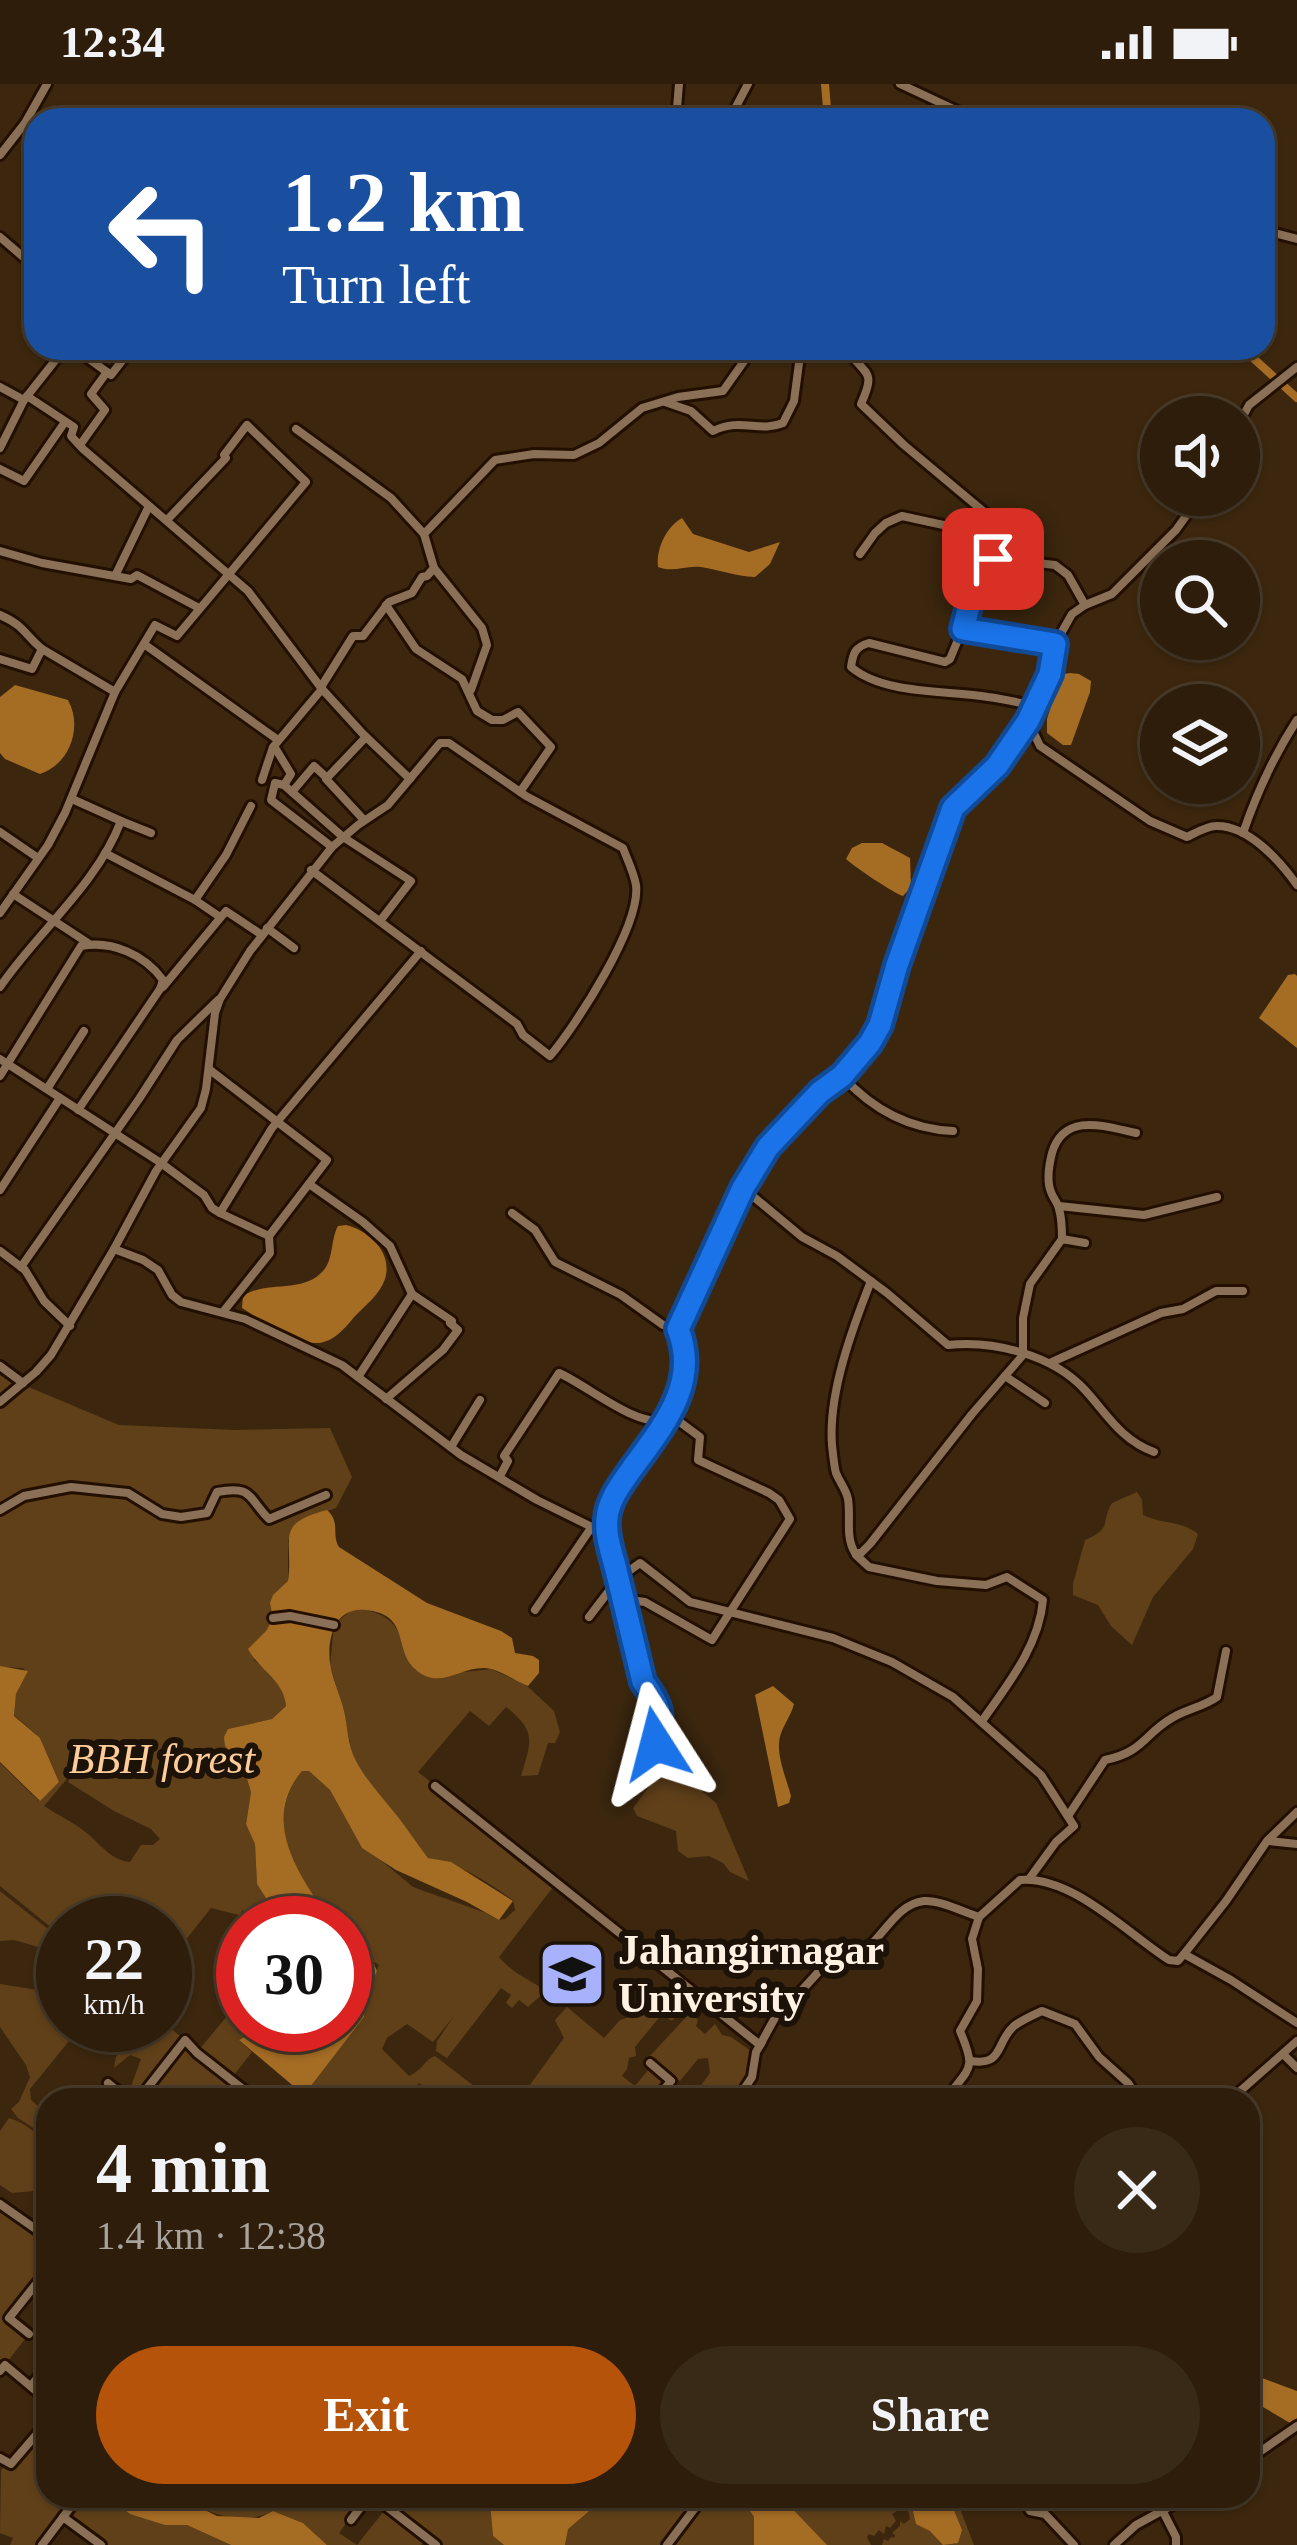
<!DOCTYPE html>
<meta charset="utf-8">
<style>
:root{--surface:#2d1d0a;--page:#392a18;--text:#f1f3f6;--muted:#a7a29c;--line:#483b2b;--accent:#b45309}
body{margin:0;font-family:"Times New Roman",serif;background:var(--page);color:var(--text);height:100vh;display:flex;flex-direction:column;font-size:45px;white-space:nowrap}
*{box-sizing:border-box;margin:0}
p{font-size:39px;color:var(--muted)}
.icon{flex:none;width:66px;height:66px;fill:none;stroke:currentColor;stroke-width:2;stroke-linecap:round;stroke-linejoin:round}
.map{position:relative;flex:1;overflow:hidden}
.side{position:absolute;left:36px;top:2004px;width:1224px;height:420px;display:flex;flex-direction:column;background:var(--surface);border-radius:36px;box-shadow:0 3px 9px #0004,0 0 0 3px var(--line)}
.side>*{flex:none}
.guide{position:absolute;left:24px;top:24px;width:1251px;height:252px;border-radius:36px;box-shadow:0 3px 9px #0004,0 0 0 3px var(--line);background:#1a4fa0;color:#fff;overflow:hidden}
.fabs{position:absolute;left:1140px;top:312px;display:grid;gap:24px}
.fabs a{display:grid;place-items:center;width:120px;height:120px;border-radius:50%;background:var(--surface);box-shadow:0 3px 9px #0004,0 0 0 3px var(--line);font-size:60px}
.speed{position:absolute;left:36px;top:1812px;display:flex;gap:24px;font-size:60px;font-weight:700;text-align:center}
.speed>*{display:grid;place-content:center;width:156px;height:156px;border-radius:50%;background:var(--surface);box-shadow:0 3px 9px #0004,0 0 0 3px var(--line);line-height:1}
.speed small{font-size:30px;font-weight:400}
.speed .limit{border:18px solid #d22;background:#fff;color:#111}
.pin{position:absolute;display:grid;place-items:center;width:102px;height:102px;color:#fff;margin:-51px;border-radius:24px;box-shadow:0 6px 18px #0006}
.me{position:absolute;width:132px;margin:-66px;rotate:351deg;stroke-linejoin:round;filter:drop-shadow(0 0 9px #0008)}
.turn{display:flex;align-items:center;gap:42px;height:252px;padding:0 60px;font-size:54px}
.turn .icon{width:156px;height:156px;stroke-width:2.5}
.turn b{display:block;font-size:84px;line-height:102px}
.round{display:grid;place-items:center;flex:none;width:126px;height:126px;border-radius:63px;background:var(--page)}
.head{display:flex;align-items:center;justify-content:space-between;height:204px;padding:0 60px}
h1{font-size:72px;font-weight:600;line-height:90px}
.button{display:flex;gap:24px;margin-top:auto;padding:24px 60px}
.button a{flex:1;height:138px;border-radius:72px;background:var(--accent);color:#fff;font-size:48px;font-weight:600;line-height:138px;text-align:center}
.button a+a{background:var(--page);color:var(--text)}
.status{display:flex;justify-content:space-between;align-items:center;height:84px;padding:0 60px;background:var(--surface);direction:ltr}
.status svg{height:33px;fill:currentColor}
.map>svg:first-child{display:block}
</style>
<div class="status"><b>12:34</b><svg viewBox="0 0 49 12"><path d="M0 12V9h3v3zM5 12V6h3v6zM10 12V3h3v9zM15 12V0h3v12zM26 1h20v11H26zM47 4h2v5h-2z"/></svg></div>
<div class="map">
<svg width="1297" height="2461" viewBox="0 0 1297 2461">
<rect width="100%" height="100%" fill="#3c270e"/>
<g fill="#604019" fill-rule="evenodd">
<path d="M0 1291 119 1341 236 1346 330 1344 352 1393 336 1424 300 1436 288 1456V1497L254 1576C268 1587 286 1602 286 1622L272 1635 228 1645 242 1678 251 1708 246 1739 255 1759 257 1800 269 1819 302 1839H260L243 1826 239 1831 211 1824 165 1882V1839H63V1853L0 1802V1679L39 1717 59 1698 40 1654 14 1631 16 1610 27 1588 23 1584 0 1583ZM76 1684 68 1698 114 1727 151 1745 160 1755 153 1761H141L130 1778C111 1776 102 1762 88 1750 75 1739 58 1731 44 1722Z"/>
<path d="M1137 1408 1142 1416 1143 1431C1161 1440 1183 1437 1198 1450L1193 1465 1153 1513 1132 1561 1111 1542 1098 1521 1073 1511V1500L1085 1456C1113 1444 1100 1440 1112 1419Z"/>
<path d="M359 1525C389 1529 400 1542 406 1570L464 1588 491 1585 526 1601 554 1627 560 1648 555 1659H548L538 1691 521 1692C532 1656 536 1647 506 1623L489 1642 470 1627 418 1688 557 1798 499 1873C512 1889 529 1895 546 1907L528 1923 519 1916 512 1924 506 1919 511 1911 501 1904 447 1974 436 1967 437 1957 454 1932 433 1958 407 1940 387 1954 382 1965 409 1992C422 1987 424 1976 435 1972L492 2016H468L461 2010H437L419 1999 407 2016H313L304 2011 364 1933 367 1908 379 1881 345 1858V1839H332C301 1793 259 1740 302 1687H309L330 1706 362 1764 377 1773 413 1803 486 1829 499 1836 505 1835 515 1826 513 1816C486 1797 461 1780 428 1774L367 1696 352 1671 343 1623 330 1582 334 1541 350 1527Z"/>
<polygon points="661,1679 673,1683 716,1719 749,1797 730,1788 723,1779 709,1772 688,1774 678,1767 676,1747 637,1732 633,1724 649,1703"/>
<polygon points="0,1807 63,1857 63,1870 14,1856 0,1857"/>
<polygon points="0,1900 63,1910 63,1941 82,1941 30,2005 31,2016 48,2031 48,2064 38,2047 18,2034 11,2025 19,2018 30,1993 26,1981 0,1943"/>
<polygon points="165,1903 187,1921 183,1926 173,1928 176,1934 168,1942 198,1967 243,1913 243,1941 266,1941 239,1956 252,1968 230,1996 257,2016 138,2016 180,1960 169,1968 141,2004 136,2010 129,2008 141,1975 130,1971 114,1984 116,1973 126,1956 104,1941 132,1953 142,1948 139,1941 165,1941"/>
<polygon points="657,1903 683,1924 672,1937 662,1930 635,1963 636,1972 629,1974 627,1985 622,1992 635,2002 649,1985 665,1997 650,2016 628,2016 616,2005 605,2013 606,2016 519,2016 564,1954 555,1936 567,1923 604,1954 620,1936 635,1931"/>
<polygon points="690,1929 698,1936 696,1942 705,1950 715,1940 722,1951 731,1953 751,1967 752,1993 744,1997 731,2016 660,2016 675,1999 694,2011 710,1989 708,1974 698,1975 680,1997 648,1974"/>
<path d="M9 2034C41 2044 59 2073 44 2106L12 2109 0 2101V2047Z"/>
<polygon points="0,2124 48,2161 48,2184 9,2234 29,2250 0,2287"/>
<polygon points="48,2337 48,2412 79,2412 42,2461 10,2461 13,2454 0,2449 1,2386 7,2378 11,2379"/>
<polygon points="86,2412 111,2412 114,2417 165,2441 187,2441 231,2461 105,2461 70,2435"/>
<path d="M177 2412H225L226 2415H236L238 2412H366L339 2449 357 2461 384 2427 423 2458 421 2461H327L303 2439 273 2427C238 2444 208 2428 177 2412Z"/>
<polygon points="382,2412 481,2412 490,2419 493,2452 504,2461 438,2461"/>
<polygon points="593,2412 740,2412 754,2433 754,2461 565,2461 567,2445 594,2422"/>
<polygon points="776,2412 955,2412 974,2461 882,2461 884,2455 888,2457 891,2453 894,2454 895,2451 892,2449 900,2442 900,2437 904,2440 910,2435 908,2426 903,2423 892,2430 896,2437 890,2444 886,2442 884,2450 879,2446 874,2452 869,2450 867,2453 871,2461 825,2461"/>
</g>
<g fill="#a56c24">
<path d="M682 434 693 450 749 468 780 458 770 480 755 493C735 492 720 486 701 483 686 481 673 489 658 483 656 465 666 443 682 434Z"/>
<polygon points="1070,589 1079,590 1091,597 1090,608 1071,661 1063,661 1047,649 1047,635 1060,594 1064,590"/>
<path d="M15 601 68 616C83 643 70 680 40 690L5 675 0 669V613Z"/>
<path d="M862 759H882L910 774 911 803 903 812C893 809 855 783 846 775L852 764Z"/>
<polygon points="1295,890 1297,892 1297,964 1259,934 1288,891"/>
<path d="M346 1141C370 1147 393 1169 385 1195 380 1210 365 1222 355 1232 346 1243 334 1258 318 1259 292 1261 263 1237 242 1224L243 1212C266 1196 303 1210 323 1187 334 1175 330 1157 338 1142Z"/>
<path d="M327 1426C341 1438 331 1451 339 1463L427 1519 501 1547 512 1554 515 1569 533 1572 539 1576V1589L528 1602C514 1597 500 1585 485 1584 459 1583 439 1607 415 1585 393 1565 411 1530 365 1526 335 1523 327 1554 330 1579 332 1594 339 1608 343 1623 348 1641 347 1661 356 1677 365 1694 377 1707 389 1722 403 1738 415 1757 428 1774L451 1778 513 1817 499 1836 467 1818 396 1786 362 1764 330 1706 309 1687H302C259 1739 301 1793 332 1839H302L269 1819 257 1800 255 1760 246 1740 251 1708 242 1678 225 1662 224 1653 228 1645 272 1635 286 1622C284 1596 259 1586 248 1565L266 1547 273 1534 270 1519 273 1511 288 1497C294 1455 273 1440 327 1426Z"/>
<polygon points="0,1582 28,1587 16,1610 14,1632 40,1654 59,1698 40,1717 0,1678"/>
<path d="M773 1602 794 1620C791 1633 779 1646 779 1660 778 1675 787 1697 791 1712L789 1719 778 1723 755 1611Z"/>
<polygon points="345,1858 373,1878 377,1887 367,1908 364,1933 304,2011 239,1956 266,1941 345,1941"/>
<polygon points="1249,2289 1297,2307 1297,2334 1290,2339 1263,2323 1258,2327 1248,2323 1259,2308 1248,2304"/>
<polygon points="115,2412 177,2412 217,2432 259,2434 273,2427 303,2439 327,2461 231,2461 187,2441 165,2441 130,2430 114,2417"/>
<polygon points="481,2412 535,2412 540,2415 546,2412 593,2412 595,2422 568,2445 565,2461 504,2461 493,2452 490,2419"/>
<polygon points="740,2412 780,2412 827,2461 754,2461 754,2433"/>
<polygon points="900,2412 948,2412 962,2446 958,2459 943,2461 930,2447 916,2440 913,2427"/>
</g>
<g fill="none" stroke-linecap="round" stroke-linejoin="round">
<g stroke="#a56c24" stroke-width="8">
<polyline points="825,0 827,24 835,36"/>
<polyline points="1242,264 1297,314"/>
</g>
<g stroke="#230f00" stroke-width="14">
<g id="minor">
<polyline points="900,0 977,36"/>
<polyline points="676,36 679,0"/>
<polyline points="729,36 748,0"/>
<polyline points="0,71 25,39 47,0"/>
<polyline points="1263,146 1297,155"/>
<polyline points="0,153 36,184"/>
<polyline points="74,264 111,291 132,264"/>
<path d="M846 264C865 293 877 284 861 320L904 361 989 432 978 452 999 465 1037 479 1055 481 1068 491 1085 521"/>
<polyline points="0,303 24,316"/>
<polyline points="27,312 74,343 71,352 83,365 248,507 322,605 363,650 410,695"/>
<path d="M665 318 691 327 713 347C741 333 759 349 783 339L794 317 801 264"/>
<polyline points="1239,340 1249,321 1297,283"/>
<polyline points="296,345 391,414 424,450"/>
<polyline points="80,361 105,326 91,310 107,288"/>
<polyline points="0,364 24,316 65,264"/>
<polyline points="0,385 24,397 65,338"/>
<path d="M999 465 972 511 962 546 950 575 945 578 869 559C855 563 853 569 851 583 884 611 947 606 988 613 1004 615 1020 619 1035 622"/>
<polyline points="0,467 42,479 131,495 137,491 199,524"/>
<polyline points="860,470 875,449 886,439 902,432 980,449"/>
<polyline points="434,484 482,544 487,561 471,606"/>
<polyline points="115,492 149,422"/>
<polyline points="386,521 416,565 462,595 477,627 492,636 503,636 518,628 551,663 520,708"/>
<path d="M0 531C25 542 24 550 42 565"/>
<polyline points="963,545 1055,560"/>
<polyline points="144,560 278,656"/>
<polyline points="0,575 32,585 42,565 115,608 155,541 177,552 306,398 247,341 224,371 226,374 167,436"/>
<polyline points="321,603 353,552 363,552 389,518 412,509 422,493 427,492 434,484 424,450 495,376 534,370 574,371 599,359 642,324 678,313 723,307 747,273 747,264"/>
<polyline points="322,605 274,662 291,690 284,701 343,753 411,797 380,837"/>
<path d="M1029 639 1040 662 1150 737 1187 753C1195 749 1207 742 1216 742 1248 741 1280 777 1297 801"/>
<polyline points="262,696 273,663"/>
<polyline points="284,701 275,699 271,716 332,763"/>
<polyline points="292,708 314,682 327,694"/>
<polyline points="364,736 326,695 366,653"/>
<polyline points="121,737 151,749"/>
<polyline points="0,748 38,774"/>
<path d="M1243 749C1257 708 1273 673 1297 636"/>
<polyline points="105,769 195,816 220,833"/>
<polyline points="13,810 88,859"/>
<polyline points="195,816 226,771 251,722"/>
<polyline points="0,829 48,761 65,729 115,608"/>
<polyline points="267,844 294,864"/>
<path d="M0 903C38 847 96 802 121 737L72 715"/>
<polyline points="163,903 226,827 262,851"/>
<polyline points="0,975 161,1079 204,1111 212,1124 220,1129 272,1044 421,867"/>
<polyline points="210,986 327,1076 269,1152"/>
<path d="M0 992 81 862C112 856 145 871 163 896L160 905 78 1026"/>
<path d="M842 992C872 1025 908 1045 953 1047"/>
<polyline points="47,1005 84,947"/>
<polyline points="309,1100 363,1138 390,1162 412,1210 358,1293"/>
<path d="M743 1104 802 1153 837 1172 887 1209 948 1261C994 1256 1053 1271 1085 1306 1107 1330 1121 1356 1154 1368"/>
<polyline points="0,1106 60,1014"/>
<polyline points="1059,1122 1144,1131 1217,1113"/>
<polyline points="220,1129 269,1152 270,1169 223,1228"/>
<polyline points="512,1129 535,1146 555,1178 621,1211 663,1241 678,1245 743,1104 768,1063 820,1008 842,992 870,959 880,941 897,881 953,724 997,682 1028,637 1050,589 1055,560 1072,530 1085,521 1112,510 1176,446 1201,411"/>
<path d="M1062 1155C1062 1145 1062 1135 1059 1125 1058 1119 1053 1114 1051 1108 1046 1096 1049 1081 1052 1069 1064 1028 1104 1042 1136 1049"/>
<polyline points="114,1165 143,1176 158,1186 172,1211 181,1218 245,1235 342,1281 461,1371 537,1416 608,1451"/>
<polyline points="0,1167 25,1186 44,1217 70,1242"/>
<polyline points="21,1183 139,1015 177,956 218,916"/>
<path d="M871 1197C852 1245 828 1310 832 1361 833 1370 834 1382 836 1389 840 1399 846 1405 848 1415 851 1434 845 1453 855 1469H861L870 1460 972 1330 1023 1271V1234L1030 1200 1062 1155 1085 1159"/>
<polyline points="1052,1278 1161,1229 1183,1225 1216,1207 1243,1207"/>
<polyline points="0,1282 23,1299"/>
<polyline points="1005,1292 1045,1319"/>
<polyline points="386,1315 443,1266 458,1246 450,1239 452,1237 412,1210"/>
<path d="M0 1318 36 1288 51 1271 114 1165 156 1087 201 1024 206 1005 215 929 220 915 250 867 332 763 358 741 388 721 440 659H449L526 712 623 764C627 775 634 789 636 801 641 841 577 940 550 972L523 951 517 940 311 786"/>
<polyline points="451,1363 480,1316"/>
<path d="M500 1392 508 1377 504 1372 559 1289C590 1303 632 1341 666 1337 682 1302 693 1283 678 1245"/>
<path d="M0 1426 24 1412 71 1403 128 1409 162 1430 181 1433 207 1429 217 1408C253 1401 248 1414 269 1435L326 1411"/>
<path d="M856 1471 869 1483 937 1497 986 1501 1007 1493 1043 1516C1039 1562 1008 1600 982 1637"/>
<polyline points="623,1515 645,1518 712,1556 790,1435 779,1416 769,1409 698,1376 700,1353 669,1330"/>
<polyline points="535,1526 591,1444"/>
<polyline points="589,1533 618,1495 640,1479 690,1518 833,1554 892,1578 953,1613 1041,1691 1074,1742 1056,1758 1029,1795"/>
<polyline points="273,1534 290,1532 334,1541"/>
<path d="M656 1660C662 1629 662 1624 643 1598L606 1439C612 1401 644 1368 666 1337"/>
<polyline points="435,1702 760,1961 782,1921 793,1916"/>
<path d="M1068 1732 1105 1676C1144 1668 1144 1650 1172 1634 1187 1625 1203 1623 1217 1613L1226 1567"/>
<polyline points="1269,1757 1297,1760"/>
<path d="M979 1833 1020 1796C1071 1791 1127 1849 1169 1876L1178 1877 1184 1870 1231 1896 1297 1939"/>
<polyline points="1184,1870 1226,1817 1267,1757 1297,1728"/>
<path d="M792 1917 823 1883C876 1885 885 1821 924 1817 940 1816 963 1828 979 1833"/>
<polyline points="1284,1971 1297,1984"/>
<path d="M971 1977C1004 1982 995 1959 1014 1942 1022 1936 1033 1931 1042 1927L1075 1940 1099 1973 1128 1999 1139 2016"/>
<polyline points="650,1979 671,1997 655,2016"/>
<polyline points="108,1999 129,2016"/>
<polyline points="138,2016 185,1956 197,1969 257,2016"/>
<polyline points="737,2016 752,1993 756,1968 762,1958"/>
<path d="M945 2016C970 1982 977 1987 960 1947L977 1917 978 1885 972 1855 979 1833"/>
<polyline points="1230,2016 1297,1957"/>
<polyline points="0,2120 37,2146 48,2158"/>
<polyline points="37,2146 48,2131"/>
<polyline points="29,2250 9,2234 48,2185"/>
<polyline points="0,2287 5,2281 48,2317"/>
<polyline points="31,2302 48,2280"/>
<polyline points="36,2353 48,2362"/>
<polyline points="0,2374 11,2380 48,2337"/>
<polyline points="1248,2376 1297,2342"/>
<polyline points="373,2412 436,2461"/>
<polyline points="1021,2412 1030,2427 1045,2430 1074,2461"/>
<polyline points="1155,2412 1176,2453 1176,2461"/>
<polyline points="63,2433 101,2461"/>
<polyline points="351,2436 369,2412"/>
<polyline points="42,2461 79,2412"/>
<polyline points="667,2461 704,2412"/>
<polyline points="1114,2461 1136,2441 1189,2412"/>
</g>
</g>
<use href="#minor" stroke="#897056" stroke-width="8"/>
</g>
<g fill="none" stroke-linecap="round" stroke-linejoin="round">
<g stroke="#114b97" stroke-width="30">
<path id="route" d="M656 1660C662 1630 662 1623 643 1598 634 1562 626 1526 617 1490 613 1472 605 1453 607 1435 608 1417 621 1400 631 1386 662 1343 700 1300 678 1245L743 1104 768 1063 820 1008 842 992 870 959 880 941 897 881 953 724 997 682 1028 637 1050 590 1055 560 963 545 972 511 993 475"/>
</g>
<use href="#route" stroke="#1a73e8" stroke-width="21"/>
</g>
<defs>
<g id="university-square" transform="scale(3.45)"><rect x="-9" y="-9" width="18" height="18" rx="4" fill="#a7b1fc" stroke="#1c1208"/><path d="M0-5L7-2L0 1L-7-2ZM-4 1L0 2.5L4 1V4Q0 6-4 4Z" fill="#111"/></g>
</defs>
<g fill-rule="evenodd">
<use href="#university-square" x="572" y="1890"/>
</g>
<g text-anchor="middle" dominant-baseline="central" stroke-width="12" stroke-linejoin="round" paint-order="stroke">
<g font-size="42" font-style="italic" fill="#fccd9a" stroke="#1c1208">
<text x="162" y="1675">BBH forest</text>
</g>
<g font-size="42" font-weight="bold" fill="#fff1e2" stroke="#1c1208" text-anchor="start">
<text x="618" y="1866">Jahangirnagar<tspan x="618" dy="48">University</tspan></text>
</g>
</g>
</svg>
<div class="fabs">
<a><svg class="icon" aria-label="sound" viewBox="0 0 24 24"><path d="M4 9h4l5-4v14l-5-4H4zM17 9q2 3 0 6"/></svg></a>
<a><svg class="icon" aria-label="search" viewBox="0 0 24 24"><circle cx="10" cy="10" r="6"/><path d="M15 15l6 6"/></svg></a>
<a><svg class="icon" aria-label="layers" viewBox="0 0 24 24"><path d="M12 4l9 5-9 5-9-5zM3 14l9 5 9-5"/></svg></a>
</div>
<div class="speed"><div>22<small>km/h</small></div><div class="limit">30</div></div>
<div class="pin" style="left:993px;top:475px;background:#d93025"><svg class="icon" aria-label="arrive" viewBox="0 0 24 24"><path d="M6 21V4h12l-3 4 3 4H6"/></svg></div>
<svg class="me" style="left:656px;top:1660px" viewBox="-20 -20 40 40"><path d="M0-17L14 15 0 8-14 15z" fill="#1a73e8" stroke="#fff" stroke-width="4"/></svg>
<div class="guide">
<div class="turn"><svg class="icon" aria-label="left" viewBox="0 0 24 24"><path d="M17 20v-9H6M10 6l-5 5 5 5"/></svg><div><b>1.2 km</b>Turn left</div></div>
</div>
<section class="side">
<div class="head"><div><h1>4 min</h1><p>1.4 km · 12:38</p></div><a class="round"><svg class="icon" aria-label="close" viewBox="0 0 24 24"><path d="M6 6l12 12M18 6L6 18"/></svg></a></div>
<div class="button"><a>Exit</a><a>Share</a></div>
</section>
</div>
